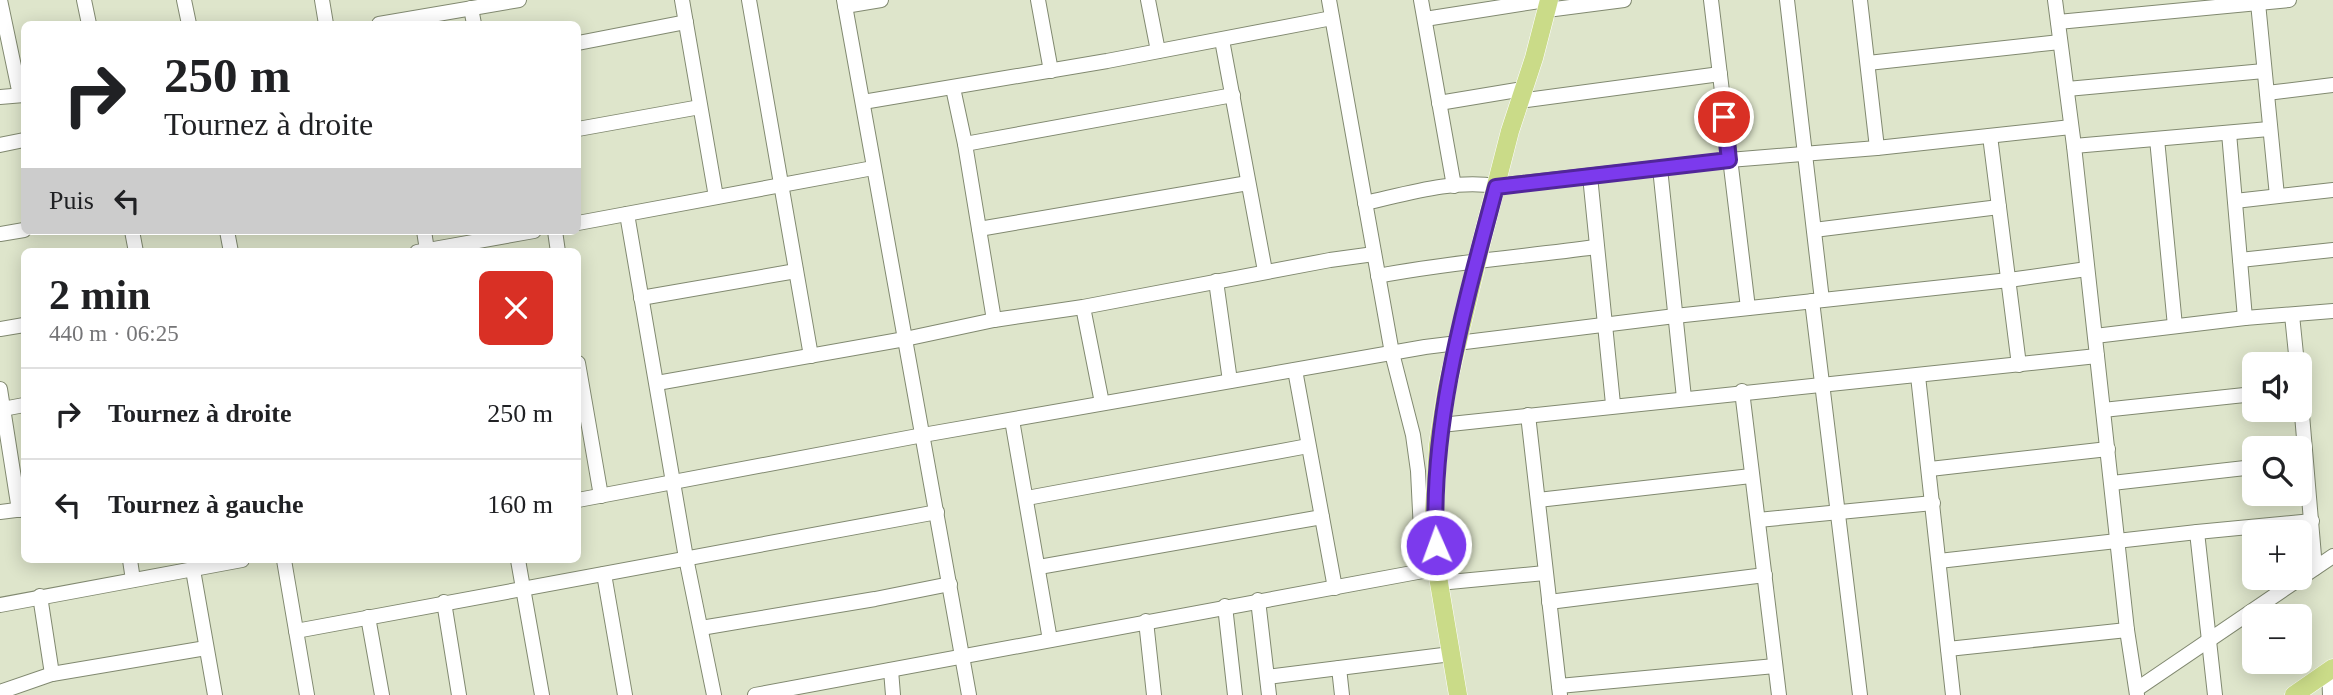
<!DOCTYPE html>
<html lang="fr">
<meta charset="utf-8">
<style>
:root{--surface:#fff;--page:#f6f6f6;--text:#202124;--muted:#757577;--line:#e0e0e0}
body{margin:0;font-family:"Times New Roman",serif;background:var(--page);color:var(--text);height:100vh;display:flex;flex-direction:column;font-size:26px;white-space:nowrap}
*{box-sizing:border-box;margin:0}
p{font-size:23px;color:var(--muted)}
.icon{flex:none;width:38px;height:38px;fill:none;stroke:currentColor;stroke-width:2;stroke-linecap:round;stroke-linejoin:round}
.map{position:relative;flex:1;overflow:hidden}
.sheet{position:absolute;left:21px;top:248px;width:560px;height:315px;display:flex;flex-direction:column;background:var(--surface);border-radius:10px;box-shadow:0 4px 18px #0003}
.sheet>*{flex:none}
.top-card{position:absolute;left:21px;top:21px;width:560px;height:214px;border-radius:10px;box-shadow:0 4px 18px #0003;background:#fff;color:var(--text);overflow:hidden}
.fabs{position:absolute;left:2242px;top:352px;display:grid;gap:14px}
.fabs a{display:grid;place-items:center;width:70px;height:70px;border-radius:10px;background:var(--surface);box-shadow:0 4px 18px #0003;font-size:35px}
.pin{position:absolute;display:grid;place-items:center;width:60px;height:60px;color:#fff;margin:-30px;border:4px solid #fff;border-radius:50%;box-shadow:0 2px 7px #0007}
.me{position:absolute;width:77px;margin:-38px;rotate:358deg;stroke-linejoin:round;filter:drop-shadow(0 0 5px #0008)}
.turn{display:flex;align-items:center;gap:24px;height:147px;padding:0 28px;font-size:32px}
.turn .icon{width:91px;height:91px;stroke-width:2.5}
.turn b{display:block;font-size:49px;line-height:60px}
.then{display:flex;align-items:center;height:66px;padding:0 28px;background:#0003;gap:14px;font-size:26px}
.round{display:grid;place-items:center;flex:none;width:74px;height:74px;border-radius:10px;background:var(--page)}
.headline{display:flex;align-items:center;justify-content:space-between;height:119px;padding:0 28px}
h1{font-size:42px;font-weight:600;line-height:52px}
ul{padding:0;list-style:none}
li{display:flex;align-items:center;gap:21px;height:91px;padding:0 28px;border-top:2px solid var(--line)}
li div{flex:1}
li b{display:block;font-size:26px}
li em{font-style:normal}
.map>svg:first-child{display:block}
</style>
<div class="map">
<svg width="2333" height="695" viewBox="0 0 2333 695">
<rect width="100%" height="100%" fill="#dee5cb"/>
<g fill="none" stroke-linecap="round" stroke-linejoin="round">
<g stroke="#818970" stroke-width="16">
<g id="minor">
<polyline points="0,0 20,95"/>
<polyline points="84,0 89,24"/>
<polyline points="184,0 189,24"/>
<polyline points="322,0 326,24"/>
<polyline points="682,0 716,197"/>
<polyline points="749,0 811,356"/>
<polyline points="844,0 969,695"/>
<polyline points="1038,0 1051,71"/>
<polyline points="1148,0 1158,51"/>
<polyline points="1329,0 1392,353 1413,435 1418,471 1423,571"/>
<polyline points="1421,0 1454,186"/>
<polyline points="1711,0 1748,308"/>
<polyline points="1787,0 1822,300"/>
<polyline points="1860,0 1877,148"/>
<polyline points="2055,0 2074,146 2127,630 2137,695"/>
<polyline points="2258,3 2277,196"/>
<polyline points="845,6 881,0"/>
<polyline points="471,8 474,24"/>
<polyline points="1547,10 1624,0"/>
<polyline points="1425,19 1546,0"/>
<polyline points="2058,22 2289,0"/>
<polyline points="379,24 519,0"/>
<polyline points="1222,40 1265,271"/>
<polyline points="578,43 686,22"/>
<polyline points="1868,63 2060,42"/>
<polyline points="953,88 965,144 994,320"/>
<polyline points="2067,89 2264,71"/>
<polyline points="2267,93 2333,85"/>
<polyline points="0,97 24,95"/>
<polyline points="1519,101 1720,74"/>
<polyline points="863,102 1107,61 1332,18"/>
<polyline points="1439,103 1523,89"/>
<polyline points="578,129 700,107"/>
<polyline points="2229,133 2245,318"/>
<polyline points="1990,136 2019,365"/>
<polyline points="2157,139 2175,326"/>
<polyline points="965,144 1233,95"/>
<polyline points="0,145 24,140"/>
<polyline points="2074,146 2269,129"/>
<polyline points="1660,168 1684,398"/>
<polyline points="1590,176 1613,404"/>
<polyline points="2235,201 2333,190"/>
<path d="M1365 203C1406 194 1453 179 1496 186L1729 160 1877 148 2071 127"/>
<polyline points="627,214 686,558 714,695"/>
<polyline points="578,223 873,168"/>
<polyline points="979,229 1248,183"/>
<polyline points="1814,230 1999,207"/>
<polyline points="132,231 136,252"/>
<polyline points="227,231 231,252"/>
<polyline points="424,231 427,250"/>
<polyline points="555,231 558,252"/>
<polyline points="0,234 24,230"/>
<polyline points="417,252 534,231"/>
<polyline points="2240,260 2333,250"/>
<path d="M1378 276C1450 262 1523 257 1596 247"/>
<polyline points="1216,281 1230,381"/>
<polyline points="641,298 796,271"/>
<polyline points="1812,301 1860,695"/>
<polyline points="1083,307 1102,403"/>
<polyline points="2292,315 2297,364"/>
<polyline points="0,329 24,325"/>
<polyline points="2095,336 2245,318 2333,311"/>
<polyline points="578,363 601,496"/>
<polyline points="1295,370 1335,588"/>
<polyline points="1918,376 1953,695"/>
<polyline points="657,383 905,339 994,320 1083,307 1330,260 1374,254"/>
<polyline points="0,389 19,510"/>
<polyline points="1742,391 1779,695"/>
<polyline points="2300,391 2315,568"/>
<polyline points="3,409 24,405"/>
<polyline points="2103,410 2254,394"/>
<polyline points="1528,415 1560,695"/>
<polyline points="1012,420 1050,640"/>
<path d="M1441 425C1659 400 1878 380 2097 356"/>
<polyline points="1930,469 2108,449"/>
<polyline points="2112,483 2254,467"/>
<polyline points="1027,498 1308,446"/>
<polyline points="578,500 923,435 1425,347 1675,316 2009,280 2087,269"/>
<polyline points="1538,500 1751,476"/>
<polyline points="0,512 24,509"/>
<polyline points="1758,520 1933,503"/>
<polyline points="2197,532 2215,695"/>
<polyline points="130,560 133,580"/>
<polyline points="284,560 307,695"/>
<polyline points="518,560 542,695"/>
<polyline points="1939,561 2197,532 2312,521"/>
<polyline points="1039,567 1322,517"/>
<polyline points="193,570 215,695"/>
<polyline points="604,574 625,695"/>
<polyline points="1439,583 1545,573"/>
<polyline points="40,596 52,674"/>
<polyline points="1258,600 1269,695"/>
<polyline points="444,602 459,695"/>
<polyline points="1549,602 1765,575"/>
<polyline points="0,605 242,560"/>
<polyline points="1225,606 1235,695"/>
<polyline points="368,617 382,695"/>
<polyline points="1146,621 1154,695"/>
<polyline points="701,628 875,599 950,584"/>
<polyline points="296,631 937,512"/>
<polyline points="1948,649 2127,630"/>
<polyline points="1339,668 1342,695"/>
<polyline points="891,670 893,695"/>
<polyline points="2329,670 2330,695"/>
<polyline points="1267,677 1451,654"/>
<polyline points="1559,686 1775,666"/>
<polyline points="2137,689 2333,556"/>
<polyline points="0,692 52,674 206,648"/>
<polyline points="755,695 1423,571 1437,571"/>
</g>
</g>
<g stroke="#fff" stroke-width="19">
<g id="major">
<polyline points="1458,695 1437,571 1434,513 1438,445 1447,387 1483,236 1510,131 1534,58 1549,0"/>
<polyline points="2294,695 2333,668"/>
</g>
</g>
<use href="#minor" stroke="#fff" stroke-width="14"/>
<use href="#major" stroke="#cadb88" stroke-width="18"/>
</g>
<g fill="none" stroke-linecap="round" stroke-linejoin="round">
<g stroke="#51269a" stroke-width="18">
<path id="route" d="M1436 545C1430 423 1465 304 1496 187L1729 160 1724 117"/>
</g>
<use href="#route" stroke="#7c3aed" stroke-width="12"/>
</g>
</svg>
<div class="fabs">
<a><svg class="icon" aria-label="sound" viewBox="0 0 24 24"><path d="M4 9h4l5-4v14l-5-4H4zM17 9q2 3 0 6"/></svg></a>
<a><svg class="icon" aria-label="search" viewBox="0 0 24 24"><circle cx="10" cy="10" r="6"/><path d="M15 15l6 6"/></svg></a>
<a>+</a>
<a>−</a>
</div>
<div class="pin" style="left:1724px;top:117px;background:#d93025"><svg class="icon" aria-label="arrive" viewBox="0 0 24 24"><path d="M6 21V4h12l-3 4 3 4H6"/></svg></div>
<svg class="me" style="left:1436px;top:545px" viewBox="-20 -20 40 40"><circle r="17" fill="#7c3aed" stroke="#fff" stroke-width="3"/><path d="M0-11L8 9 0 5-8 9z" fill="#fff"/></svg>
<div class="top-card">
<div class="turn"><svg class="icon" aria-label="right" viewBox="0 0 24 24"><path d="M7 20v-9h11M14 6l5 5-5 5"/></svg><div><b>250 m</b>Tournez à droite</div></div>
<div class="then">Puis<svg class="icon" aria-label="left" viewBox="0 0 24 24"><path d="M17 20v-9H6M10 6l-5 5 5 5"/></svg></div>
</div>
<section class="sheet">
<div class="headline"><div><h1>2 min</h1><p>440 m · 06:25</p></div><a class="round" style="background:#d93025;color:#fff"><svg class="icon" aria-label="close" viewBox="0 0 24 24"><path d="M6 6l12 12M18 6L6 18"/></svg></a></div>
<ul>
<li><svg class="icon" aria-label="right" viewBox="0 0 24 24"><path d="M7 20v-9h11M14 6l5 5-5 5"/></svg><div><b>Tournez à droite</b></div><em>250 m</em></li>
<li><svg class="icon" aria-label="left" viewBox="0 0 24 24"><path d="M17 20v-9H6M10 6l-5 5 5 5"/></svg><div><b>Tournez à gauche</b></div><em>160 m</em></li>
</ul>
</section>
</div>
